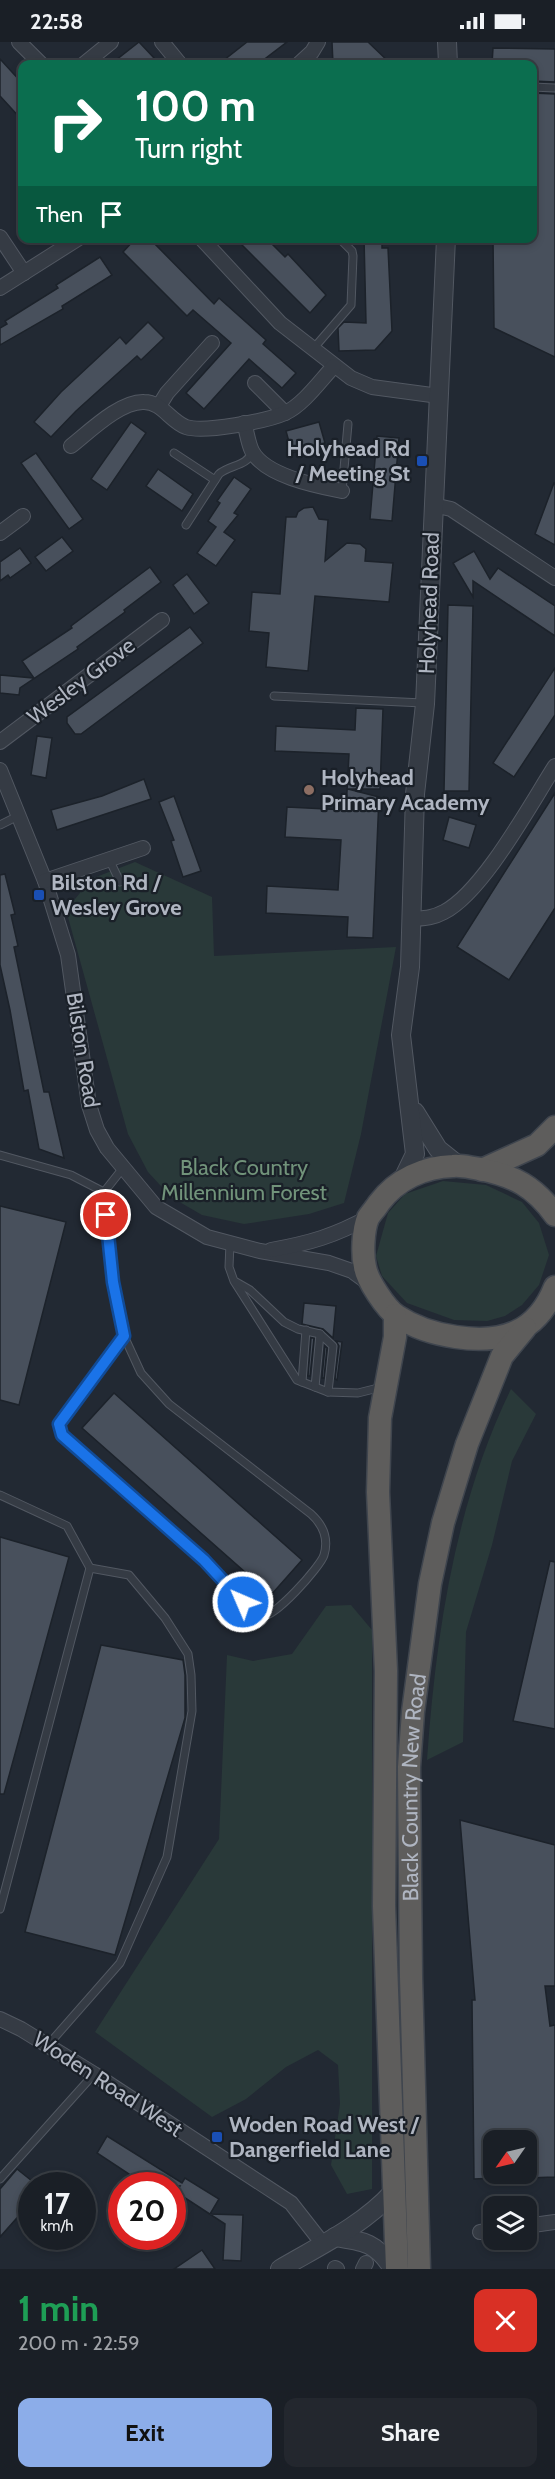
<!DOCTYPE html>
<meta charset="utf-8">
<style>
:root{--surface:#1a1f26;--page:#23272e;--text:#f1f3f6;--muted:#9fa2a7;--line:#383d43;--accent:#8cade9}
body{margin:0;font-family:Cabin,sans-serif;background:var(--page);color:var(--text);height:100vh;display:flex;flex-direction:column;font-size:22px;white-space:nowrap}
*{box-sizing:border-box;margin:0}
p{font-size:20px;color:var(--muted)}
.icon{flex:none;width:33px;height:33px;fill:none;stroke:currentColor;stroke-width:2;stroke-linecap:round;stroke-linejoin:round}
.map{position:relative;height:2227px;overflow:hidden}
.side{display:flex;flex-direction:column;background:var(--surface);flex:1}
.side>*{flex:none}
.banner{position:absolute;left:18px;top:18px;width:519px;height:183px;border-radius:12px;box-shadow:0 3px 9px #0003,0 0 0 2px var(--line);background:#0b6e4f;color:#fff;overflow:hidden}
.needle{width:39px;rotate:236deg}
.controls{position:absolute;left:483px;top:2088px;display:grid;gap:12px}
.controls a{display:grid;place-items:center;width:54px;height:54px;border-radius:12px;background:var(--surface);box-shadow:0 3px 9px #0003,0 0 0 2px var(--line);font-size:30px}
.speed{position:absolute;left:18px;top:2130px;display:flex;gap:12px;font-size:30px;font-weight:700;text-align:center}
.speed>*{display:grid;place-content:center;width:78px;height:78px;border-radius:50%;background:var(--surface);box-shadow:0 3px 9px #0003,0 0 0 2px var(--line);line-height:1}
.speed small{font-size:15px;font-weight:400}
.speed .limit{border:9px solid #d22;background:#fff;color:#111}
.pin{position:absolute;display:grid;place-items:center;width:51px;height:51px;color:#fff;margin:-26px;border:3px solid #fff;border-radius:50%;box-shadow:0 2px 6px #0007}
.me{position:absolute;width:66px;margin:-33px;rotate:315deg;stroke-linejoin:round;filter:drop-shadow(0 0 4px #0008)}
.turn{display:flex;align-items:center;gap:21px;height:126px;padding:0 18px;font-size:27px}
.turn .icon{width:78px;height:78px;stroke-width:2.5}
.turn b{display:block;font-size:42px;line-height:51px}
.then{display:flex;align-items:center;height:57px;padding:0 18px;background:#0003;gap:12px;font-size:22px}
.round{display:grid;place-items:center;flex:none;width:63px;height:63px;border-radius:12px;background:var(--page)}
.headline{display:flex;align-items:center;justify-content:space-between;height:102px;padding:0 18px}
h1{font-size:36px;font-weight:700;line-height:45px;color:#1e9e55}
.primary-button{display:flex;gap:12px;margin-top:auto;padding:12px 18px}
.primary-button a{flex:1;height:69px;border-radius:12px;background:var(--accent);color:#111;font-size:24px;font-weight:700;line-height:69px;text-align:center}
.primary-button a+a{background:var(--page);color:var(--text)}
.status{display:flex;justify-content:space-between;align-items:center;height:42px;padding:0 30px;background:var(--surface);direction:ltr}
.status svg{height:16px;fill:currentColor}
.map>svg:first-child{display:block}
</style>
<div class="status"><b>22:58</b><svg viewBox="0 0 49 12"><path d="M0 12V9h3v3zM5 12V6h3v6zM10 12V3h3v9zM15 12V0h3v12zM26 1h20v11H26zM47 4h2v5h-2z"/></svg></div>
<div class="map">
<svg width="555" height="2227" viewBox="0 0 555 2227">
<rect width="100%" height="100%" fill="#222933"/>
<g fill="#293939">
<polygon points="135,820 212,855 214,914 396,905 361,1092 344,1161 309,1172 244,1182 202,1173 171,1155 148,1130 128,1092 66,868 80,851 78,842"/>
<polygon points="443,1139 486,1143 522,1160 539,1181 549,1213 539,1243 522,1263 505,1274 487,1279 454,1278 407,1261 382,1234 376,1214 388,1171 405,1152"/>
<path d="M511 1347 536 1372 512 1419 492 1503 466 1590 463 1700 427 1718C436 1591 455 1462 511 1347Z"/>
<polygon points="351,1563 372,1588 372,2147 347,2152 331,2123 340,2062 338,2023 318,2008 286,2025 246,2057 212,2075 95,1990 219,1797 227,1613 253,1619 292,1612 326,1564"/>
</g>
<g fill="#48505c" stroke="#1c222a" stroke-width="1.5">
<polygon points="139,0 154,16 146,22 111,22"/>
<polygon points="247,0 287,0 258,22 219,22"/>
<polygon points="332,0 368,0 391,22 333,22"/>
<polygon points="493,6 555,7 555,40 532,39 532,22 492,22"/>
<polygon points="0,17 22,41 22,78 0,54"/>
<polygon points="532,51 555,52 555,315 494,286 493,196 532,196"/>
<polygon points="136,196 149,196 214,262 219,256 266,298 263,302 296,331 282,346 249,317 204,367 186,351 231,301 193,268 187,274 123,210"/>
<polygon points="235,196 266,196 285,215 288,212 326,253 310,271"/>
<polygon points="364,196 382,196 382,206 388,206 392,289 375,308 339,309 338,286 344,280 366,281"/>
<polygon points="100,215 112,233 62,264 63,267 0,303 0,286 7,282 5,279 58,246 56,243"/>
<polygon points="148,280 164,296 141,318 137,314 76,369 51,395 34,380 61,350 120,295 126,302"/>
<polygon points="131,380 146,391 107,448 91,437"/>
<polygon points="319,380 325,401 292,411 286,389"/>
<polygon points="377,394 399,396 392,479 370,477"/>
<polygon points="36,411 83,477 69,487 21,421"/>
<polygon points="158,427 193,452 182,469 146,444"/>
<polygon points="234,435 251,447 234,471 238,473 224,490 235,498 216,524 197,511 216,485 208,479 220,461 217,459"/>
<polygon points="554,441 555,441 555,503 535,492"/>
<polygon points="313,465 319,477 328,478 325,519 347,501 360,502 366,507 365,519 393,521 389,560 315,554 308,629 266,625 269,591 249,589 252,550 280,552 286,475 296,475 298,470 304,466"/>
<polygon points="62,495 73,509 46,529 35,515"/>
<polygon points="20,506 31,521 10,536 8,533 0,539 0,520"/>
<polygon points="474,509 490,537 498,526 555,564 555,594 473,539 473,555 453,521"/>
<polygon points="150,525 161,540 124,568 125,570 77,605 78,607 20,646 19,653 0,651 0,633 34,636 22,619 72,586 71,584"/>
<polygon points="187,532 209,561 194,572 173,543"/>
<polygon points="448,563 473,564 469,749 444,749"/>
<polygon points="190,585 203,601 81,692 75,692 67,681 67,675"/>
<polygon points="555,626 555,673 514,735 493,721"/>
<polygon points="356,666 383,667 380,747 348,747 379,755 373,896 347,895 348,875 266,871 267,844 338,848 341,798 285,795 287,765 346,768 349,712 275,709 276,684 355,688"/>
<polygon points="37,694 52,696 46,736 31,733"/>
<polygon points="144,737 151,757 57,788 51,768 102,754"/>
<polygon points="555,751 555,866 509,938 457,905"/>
<polygon points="174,754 201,829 183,835 171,799 174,798 159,760"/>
<polygon points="449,775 476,783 469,806 443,798"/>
<polygon points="5,832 15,872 11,873 18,904 14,905 44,1050 49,1050 64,1116 39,1107 28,1048 24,1049 10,968 0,923 0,833"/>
<polygon points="0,1164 66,1180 19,1363 0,1358"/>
<polygon points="304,1261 336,1264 333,1296 323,1287 302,1282"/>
<polygon points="311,1296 314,1296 310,1334 308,1334"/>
<polygon points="336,1299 342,1300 337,1338 335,1337 339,1304"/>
<polygon points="325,1304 327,1306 324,1336 322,1336"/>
<polygon points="114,1351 302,1518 271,1553 82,1386"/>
<polygon points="0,1495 69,1515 4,1752 0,1752"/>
<polygon points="550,1519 555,1520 555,1687 513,1679"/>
<polygon points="101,1603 183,1618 185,1633 185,1676 115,1913 25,1890"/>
<polygon points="460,1778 555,1803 555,1944 545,1944 550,1984 555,1983 555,2135 526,2136 526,2098 494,2098 494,2136 474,2137 472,1958 475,1958"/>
<polygon points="107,2094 182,2141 185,2136 219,2157 210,2172 243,2173 241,2219 223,2218 225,2182 176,2150 180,2144 147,2144 97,2111"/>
<polygon points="17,2127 32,2139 32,2159 0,2195 0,2147"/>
<polygon points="202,2208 215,2227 174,2227"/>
</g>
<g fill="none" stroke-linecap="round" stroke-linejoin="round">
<g stroke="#525862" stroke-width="9">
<g id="service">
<polyline points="532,45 555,46"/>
<polyline points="313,307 351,263 353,214 352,209 339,196"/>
<polyline points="174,411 215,438"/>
<polyline points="342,449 348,382"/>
<path d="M186 483 219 432C229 423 248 424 252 410"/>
<polyline points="274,654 423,661"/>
<polyline points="0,783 20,773"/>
<polyline points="109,817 120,840"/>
<polyline points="0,1113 71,1133 104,1150 123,1126"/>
<path d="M104 1150 113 1240 124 1294 59 1382 61 1393C108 1434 158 1473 202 1517 216 1530 244 1568 261 1574 272 1579 321 1524 324 1513 329 1496 322 1482 311 1472L169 1362 141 1331 124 1294"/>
<polyline points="230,1201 229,1225 234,1239 297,1338 328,1350 358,1351 382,1345"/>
<polyline points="236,1240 250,1248 284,1280 298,1287 320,1292 333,1304 328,1350"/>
<polyline points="302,1340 306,1288"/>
<polyline points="315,1345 320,1292"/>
<polyline points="0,1453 67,1484 90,1526"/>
<polyline points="0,1867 90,1526 129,1533 165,1576 188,1612 191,1633 192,1669 167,1815 120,1921 48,2003"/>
<polyline points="0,2137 94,2032"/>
</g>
</g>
<g stroke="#525862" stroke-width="16">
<g id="minor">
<polyline points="19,0 41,22"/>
<polyline points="162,0 180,22"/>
<polyline points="84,22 111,0"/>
<polyline points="299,22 312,10 318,0"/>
<polyline points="0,195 24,231"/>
<polyline points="201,196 280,281 351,336 372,345 439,354"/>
<polyline points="0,246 79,196"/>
<polyline points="255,341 285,371"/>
<polyline points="159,364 167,351 212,301"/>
<path d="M244 381C247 390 248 401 252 409 265 434 317 444 342 449"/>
<path d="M71 404C89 390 120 359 144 360 162 360 170 379 186 385 204 391 267 379 285 371 303 363 320 339 334 324"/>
<polyline points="433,463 451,467 555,536"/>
<polyline points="0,491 23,474"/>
<polyline points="0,700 162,578"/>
<polyline points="0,728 45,839 68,913 89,1063 97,1088 107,1106 156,1165 207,1195 260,1209 329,1221 352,1229 370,1242"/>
<polyline points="45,839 143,806"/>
<path d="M412 877C424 876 433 876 444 870 483 850 530 763 555 724"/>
<path d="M271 1208C310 1201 334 1194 369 1175"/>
<polyline points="0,1977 21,1987 94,2032 291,2161 323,2202"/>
<polyline points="526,2184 555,2180"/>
<polyline points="480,2190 494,2188"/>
<polyline points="335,2226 337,2227"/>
<polyline points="363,2227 366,2221"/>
</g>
</g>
<g stroke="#525862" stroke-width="20">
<g id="tertiary">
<polyline points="447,0 448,22"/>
<polyline points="415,1070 438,1107 458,1123"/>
<polyline points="402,1139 415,1112 401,993 410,925 415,752 425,662 446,196"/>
<path d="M335 2195C364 2199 377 2201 393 2227"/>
<path d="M280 2227C319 2204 362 2184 393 2150"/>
</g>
</g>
<g stroke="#3f454e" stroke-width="25">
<g id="trunk">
<polyline points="482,1128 537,1103 555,1085"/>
<path d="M555 1173C534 1144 514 1134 480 1127 471 1126 462 1123 453 1124 424 1125 397 1137 379 1161 376 1166 371 1171 368 1176 363 1188 362 1212 365 1225 367 1238 386 1267 397 1274 415 1286 435 1292 456 1295 502 1302 537 1291 555 1245"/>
<polyline points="395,1273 395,1295 380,1376 378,1450 386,1629 384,1864 397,2227"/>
<path id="s1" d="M419 2227 411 1935 409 1725 413 1670 430 1542 443 1481 467 1402 502 1314 525 1286"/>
</g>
</g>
<use href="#service" stroke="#353b44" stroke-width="7"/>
<use href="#minor" stroke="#353b44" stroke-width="14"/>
<use href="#tertiary" stroke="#353b44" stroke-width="18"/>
<use href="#trunk" stroke="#5e5d5c" stroke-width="22"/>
</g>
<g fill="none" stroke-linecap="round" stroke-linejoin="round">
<g stroke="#114b97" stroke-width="15">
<polyline id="route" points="106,1173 113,1240 124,1294 59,1382 62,1393 204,1518 243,1560"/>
</g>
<use href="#route" stroke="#1a73e8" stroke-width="10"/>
</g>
<g fill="#1a4fb4" stroke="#1a2028" stroke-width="2">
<rect x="416" y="413" width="12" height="12" rx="3"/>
<rect x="33" y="847" width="12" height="12" rx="3"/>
<rect x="211" y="2089" width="12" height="12" rx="3"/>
</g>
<circle fill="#8d6e63" stroke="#1a2028" stroke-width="2" cx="309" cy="748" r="6"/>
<g text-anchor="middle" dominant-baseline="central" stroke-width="4.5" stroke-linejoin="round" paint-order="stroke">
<g font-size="22" font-weight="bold" fill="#afb5c1" stroke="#1a2028" text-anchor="start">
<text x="410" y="406" text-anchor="end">Holyhead Rd<tspan x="410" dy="25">/ Meeting St</tspan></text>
<text x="321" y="735">Holyhead<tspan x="321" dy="25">Primary Academy</tspan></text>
<text x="51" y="840">Bilston Rd /<tspan x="51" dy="25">Wesley Grove</tspan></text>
<text x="229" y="2082">Woden Road West /<tspan x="229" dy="25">Dangerfield Lane</tspan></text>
</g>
<g font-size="22" fill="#afb5c1" stroke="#1a2028">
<text transform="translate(429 561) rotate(-88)">Holyhead Road</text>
<text transform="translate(81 639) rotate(-37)">Wesley Grove</text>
<text transform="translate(83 1008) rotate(81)">Bilston Road</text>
<text stroke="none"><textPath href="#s1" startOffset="482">Black Country New Road</textPath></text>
<text transform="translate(108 2042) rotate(33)">Woden Road West</text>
</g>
<g font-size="22" fill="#71937a" stroke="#1a2028">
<text x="244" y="1125">Black Country<tspan x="244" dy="25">Millennium Forest</tspan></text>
</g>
</g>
</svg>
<div class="controls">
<a><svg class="needle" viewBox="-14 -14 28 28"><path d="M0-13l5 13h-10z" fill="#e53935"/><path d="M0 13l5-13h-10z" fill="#9fa2a7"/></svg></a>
<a><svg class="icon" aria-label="layers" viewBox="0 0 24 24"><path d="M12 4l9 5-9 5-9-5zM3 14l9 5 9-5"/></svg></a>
</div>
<div class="speed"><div>17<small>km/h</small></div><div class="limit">20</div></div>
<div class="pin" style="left:106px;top:1173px;background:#d93025"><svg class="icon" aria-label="arrive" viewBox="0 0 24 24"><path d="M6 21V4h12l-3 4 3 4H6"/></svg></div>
<svg class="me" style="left:243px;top:1560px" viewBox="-20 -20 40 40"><circle r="17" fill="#1a73e8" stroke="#fff" stroke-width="3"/><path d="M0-11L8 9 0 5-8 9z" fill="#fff"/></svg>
<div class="banner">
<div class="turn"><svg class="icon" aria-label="right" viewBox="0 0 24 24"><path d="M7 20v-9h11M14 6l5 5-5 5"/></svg><div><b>100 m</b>Turn right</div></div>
<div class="then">Then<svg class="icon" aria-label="arrive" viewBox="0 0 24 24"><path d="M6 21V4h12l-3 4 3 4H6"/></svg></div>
</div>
</div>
<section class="side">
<div class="headline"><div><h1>1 min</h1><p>200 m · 22:59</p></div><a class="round" style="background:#d93025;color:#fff"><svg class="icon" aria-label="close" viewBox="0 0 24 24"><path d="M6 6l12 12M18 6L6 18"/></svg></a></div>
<div class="primary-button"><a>Exit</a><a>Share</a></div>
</section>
